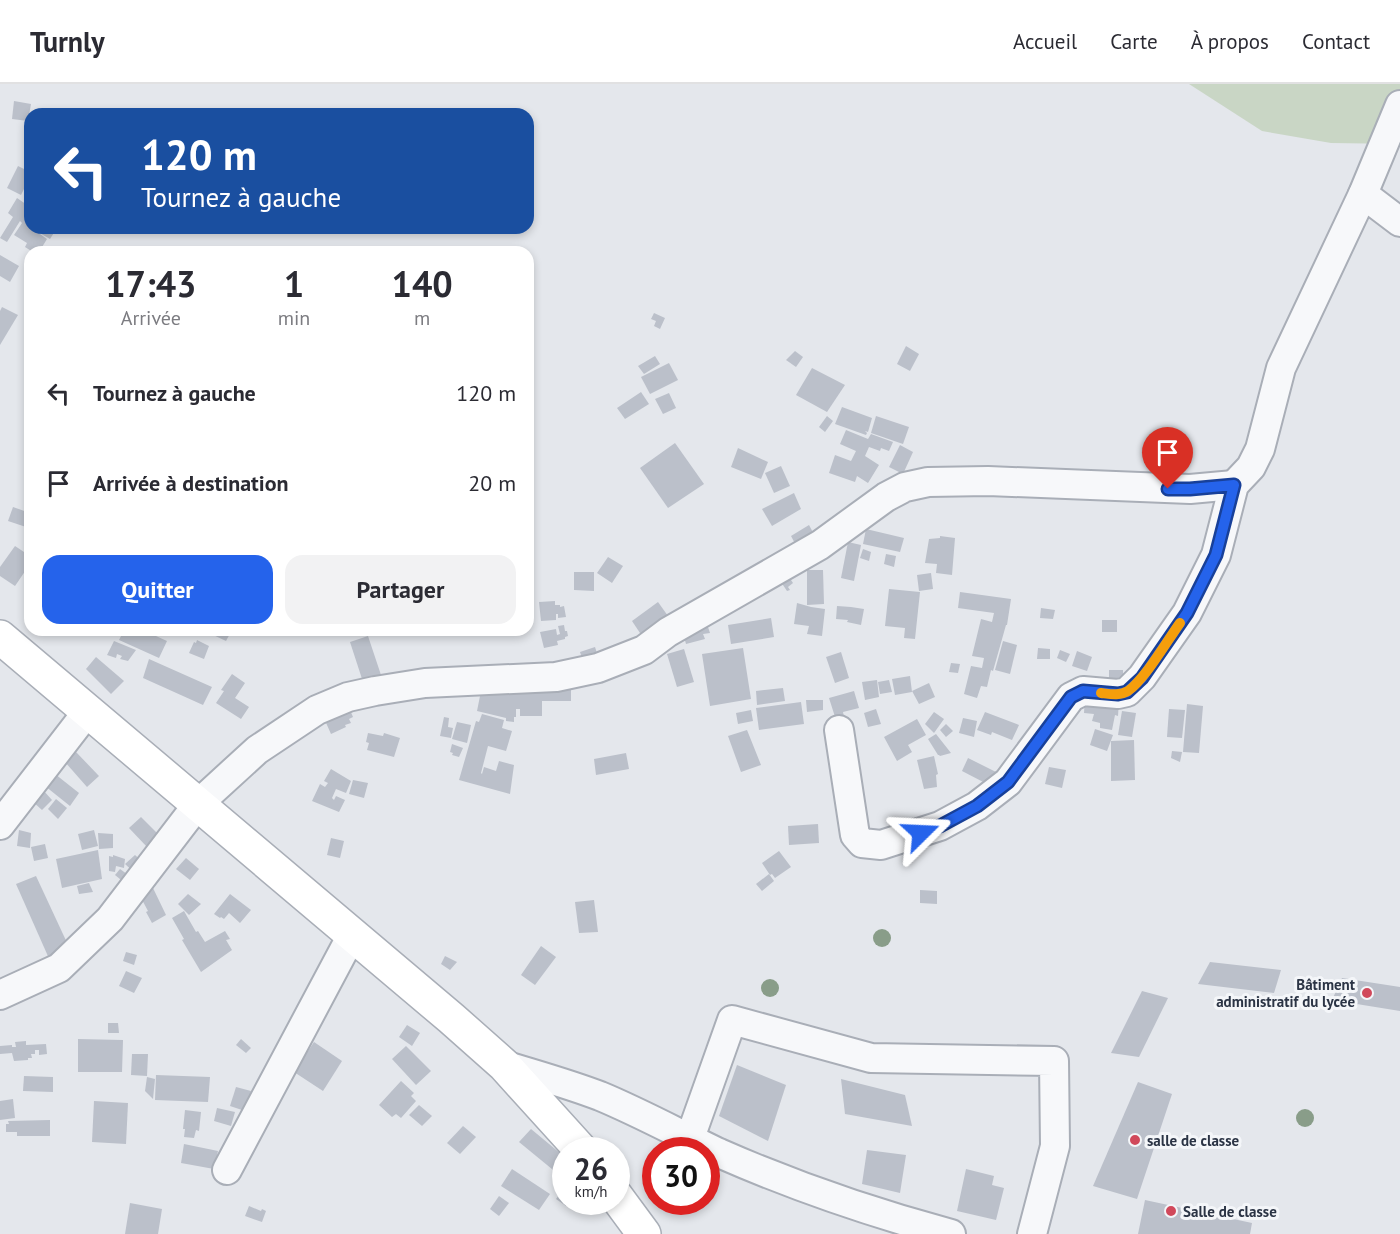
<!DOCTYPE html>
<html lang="fr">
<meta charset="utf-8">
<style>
:root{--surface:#fff;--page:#f2f2f3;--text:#2b2b33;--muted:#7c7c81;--line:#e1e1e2;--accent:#2563eb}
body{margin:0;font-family:"PT Sans",sans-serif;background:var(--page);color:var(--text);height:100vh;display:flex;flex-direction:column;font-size:22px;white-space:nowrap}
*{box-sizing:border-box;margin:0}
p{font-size:20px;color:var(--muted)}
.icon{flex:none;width:33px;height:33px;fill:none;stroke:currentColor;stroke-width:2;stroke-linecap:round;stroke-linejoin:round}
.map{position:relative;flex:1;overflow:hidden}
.sheet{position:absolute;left:24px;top:162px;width:510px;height:390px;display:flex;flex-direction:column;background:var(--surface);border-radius:18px;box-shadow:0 3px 9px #0003}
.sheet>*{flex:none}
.banner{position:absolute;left:24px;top:24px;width:510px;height:126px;border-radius:18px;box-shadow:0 3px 9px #0003;background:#1a4fa0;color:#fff;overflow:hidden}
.speed{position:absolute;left:552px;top:1053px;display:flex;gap:12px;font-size:30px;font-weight:700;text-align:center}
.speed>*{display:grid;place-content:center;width:78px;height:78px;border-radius:50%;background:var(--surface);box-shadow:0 3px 9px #0003;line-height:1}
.speed small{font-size:15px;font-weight:400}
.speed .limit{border:9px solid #d22;background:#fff;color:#111}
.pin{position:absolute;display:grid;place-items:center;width:51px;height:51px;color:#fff;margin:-62px -26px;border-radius:50% 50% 50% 0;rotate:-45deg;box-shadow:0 0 6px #0007}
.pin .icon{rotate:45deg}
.me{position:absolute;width:66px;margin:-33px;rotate:69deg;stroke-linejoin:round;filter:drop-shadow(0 0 4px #0008)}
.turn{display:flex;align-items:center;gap:21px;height:126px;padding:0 18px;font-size:27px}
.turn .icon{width:78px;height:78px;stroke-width:2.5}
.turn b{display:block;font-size:42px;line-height:51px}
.eta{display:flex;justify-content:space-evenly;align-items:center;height:102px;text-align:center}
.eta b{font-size:36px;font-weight:600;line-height:42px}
.primary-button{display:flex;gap:12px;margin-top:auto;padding:12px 18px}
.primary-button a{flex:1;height:69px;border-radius:18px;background:var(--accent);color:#fff;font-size:24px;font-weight:600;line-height:69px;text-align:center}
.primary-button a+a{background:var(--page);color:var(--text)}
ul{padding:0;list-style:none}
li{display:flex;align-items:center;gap:18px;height:90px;padding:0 18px}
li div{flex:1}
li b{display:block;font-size:22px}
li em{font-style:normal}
header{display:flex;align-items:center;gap:36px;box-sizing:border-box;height:84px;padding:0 30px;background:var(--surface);border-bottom:2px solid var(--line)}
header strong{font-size:28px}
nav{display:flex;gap:33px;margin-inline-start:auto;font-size:21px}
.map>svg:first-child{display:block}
</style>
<header>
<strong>Turnly</strong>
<nav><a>Accueil</a><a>Carte</a><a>À propos</a><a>Contact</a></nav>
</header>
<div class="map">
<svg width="1400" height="1150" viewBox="0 0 1400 1150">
<rect width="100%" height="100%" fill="#e4e7ec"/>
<polygon fill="#c9d6c5" points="1189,0 1400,0 1400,60 1331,59 1262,47"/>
<g fill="#bbc0ca">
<polygon points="14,17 31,20 28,37 12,35"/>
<polygon points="18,82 30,88 30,93 21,111 7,104"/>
<polygon points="17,114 30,123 30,144 57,144 50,155 33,145 47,155 39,168 33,168 25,163 27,159 14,151 22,139 20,137 7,158 0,154 13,133 8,129"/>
<polygon points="0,171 19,182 10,198 0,192"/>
<polygon points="2,223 18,231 0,261 0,227"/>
<polygon points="654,229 665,234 660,245 654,242 656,237 651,235"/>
<polygon points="906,262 919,270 910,287 897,280"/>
<polygon points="795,267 803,273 796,283 786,276"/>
<polygon points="655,272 660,280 644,290 638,282"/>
<polygon points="669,279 678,296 650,310 641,293"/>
<polygon points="812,284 845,301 827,328 796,311"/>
<polygon points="641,308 649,320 625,335 617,324"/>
<polygon points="669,309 676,324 663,330 655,315"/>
<polygon points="842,323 872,334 868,348 865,347 867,349 866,351 835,340"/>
<polygon points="827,332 833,337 825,348 819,343"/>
<polygon points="876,332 909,343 903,360 871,349"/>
<polygon points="846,346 868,355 871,350 893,358 889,367 881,364 880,367 869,363 865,372 879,381 868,399 857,392 855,398 829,389 835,371 851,377 856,367 840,360"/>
<polygon points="675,359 704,400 668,424 640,384"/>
<polygon points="900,361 913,368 903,390 889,383"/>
<polygon points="738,364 768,378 761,395 731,383"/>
<polygon points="781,382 790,402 774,409 765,389"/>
<polygon points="794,409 801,425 772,442 762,425"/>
<polygon points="13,423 30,429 26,443 8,437"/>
<polygon points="809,441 816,454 798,465 791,452"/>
<polygon points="866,445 904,454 900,468 863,460"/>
<polygon points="940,452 955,454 952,491 936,489 937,480 925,479 929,455 940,454"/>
<polygon points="848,458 861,461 854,497 841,494"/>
<polygon points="15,462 30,472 30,480 15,502 0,492 0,483"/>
<polygon points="863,465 871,468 869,477 860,474"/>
<polygon points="886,470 896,472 894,483 884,480"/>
<polygon points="608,473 623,482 612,499 597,489"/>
<polygon points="807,486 823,486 824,520 807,521"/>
<polygon points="574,488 594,488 594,507 574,506"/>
<polygon points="931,489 933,505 919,507 917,491"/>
<polygon points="789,493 793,499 788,503 790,506 787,507 781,498"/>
<polygon points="889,505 920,508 915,555 904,554 905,544 885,542"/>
<polygon points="960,508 1011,515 1007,541 1006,541 993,587 991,586 987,603 981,602 977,614 964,610 971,582 982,584 984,574 972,572 981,535 992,538 994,529 958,524"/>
<polygon points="555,517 555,521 560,521 560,523 564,522 566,533 558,534 558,530 556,530 556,536 541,537 539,518"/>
<polygon points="658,518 668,532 642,552 632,537"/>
<polygon points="797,519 811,523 825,525 822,552 807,550 809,542 794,540"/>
<polygon points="837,522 851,523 864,525 861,541 847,538 848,536 836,535"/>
<polygon points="1041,524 1055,526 1053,535 1040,534"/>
<polygon points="771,534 774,553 731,560 728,541"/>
<rect x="1102" y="536" width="15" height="12"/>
<polygon points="707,540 710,549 703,550 705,555 686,560 681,542"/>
<polygon points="564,541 565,547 567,547 568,552 565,553 565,555 557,557 558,561 544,564 540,548 556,545 557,551 560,550 558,542"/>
<polygon points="124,546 145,546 145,547 167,557 159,574 119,556"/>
<polygon points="211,546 232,546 226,557 209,549"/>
<polygon points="368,552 382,594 364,601 350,558"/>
<polygon points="197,556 209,562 204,575 189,569 194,558 196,559"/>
<polygon points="114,557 136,566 128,577 120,575 122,572 117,570 116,574 107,571"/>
<polygon points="1003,557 1017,561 1010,590 995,586"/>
<polygon points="595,563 599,576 584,580 580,568"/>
<polygon points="743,564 751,615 710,622 702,570"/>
<polygon points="1038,564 1050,565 1050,575 1037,575"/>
<polygon points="684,565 694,598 677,603 667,570"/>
<polygon points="1060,566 1070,570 1066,578 1057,574"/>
<polygon points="1077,567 1092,573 1087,587 1072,582"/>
<polygon points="841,568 849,594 835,599 826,573"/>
<polygon points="96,573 124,597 111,610 86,585"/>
<polygon points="149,575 212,603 203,621 143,594"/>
<polygon points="951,579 960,580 958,589 949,588"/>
<polygon points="1109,586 1123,586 1123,592 1125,592 1109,603"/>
<polygon points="232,590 245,599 235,614 249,623 241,635 216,619 224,607 221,606"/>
<polygon points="910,592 912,608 895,611 892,595"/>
<polygon points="877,596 879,613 865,616 862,598"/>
<polygon points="889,596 892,608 880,610 878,598"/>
<polygon points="571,599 571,617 542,617 542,632 520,632 520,625 516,625 516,633 514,633 514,638 506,637 506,634 477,627 482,602"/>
<polygon points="929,599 935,613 919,620 912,607"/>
<polygon points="783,604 785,617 757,621 756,607"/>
<polygon points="854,607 859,624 843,628 844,633 836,636 829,614"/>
<polygon points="1085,613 1119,616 1118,632 1115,631 1112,646 1100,644 1100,639 1092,637 1094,630 1084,629"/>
<polygon points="806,616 823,616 823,626 807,628"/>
<polygon points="801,618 804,640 759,646 756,624"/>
<polygon points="1187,620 1203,622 1199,669 1183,668"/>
<polygon points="876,625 881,640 868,643 864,629"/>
<polygon points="1169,625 1185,626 1182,654 1167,653"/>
<polygon points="350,626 353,633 349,635 351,639 345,641 346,643 331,650 323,632"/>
<polygon points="751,626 753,637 738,640 736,629"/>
<polygon points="1122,627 1136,629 1132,653 1118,651"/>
<polygon points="934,628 944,635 934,649 925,640"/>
<polygon points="985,628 1019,641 1012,656 992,648 991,651 977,646"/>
<polygon points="482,630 504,636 502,644 512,647 506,667 488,662 481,689 482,690 484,683 496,687 499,677 514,681 510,710 459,696 476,637 479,638"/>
<polygon points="444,633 449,634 448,643 453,644 451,654 440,652"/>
<polygon points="963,634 977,637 974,653 959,649"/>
<polygon points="917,635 926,651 908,661 912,668 897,677 884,653"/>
<polygon points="457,638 471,641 467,659 452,655"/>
<polygon points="946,640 953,647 946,653 940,646"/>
<polygon points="1095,645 1113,651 1107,667 1090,661"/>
<polygon points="747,646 761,681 741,688 728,652"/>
<polygon points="368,649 383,652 384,649 400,654 394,673 367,666 369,659 366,658"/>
<polygon points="936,650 951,669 940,672 939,671 938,671 928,655"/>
<polygon points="1134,656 1135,696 1111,697 1111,657"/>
<polygon points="452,660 463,664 459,673 452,671 453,669 450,668"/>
<polygon points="1172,667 1182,668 1180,678 1171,674"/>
<polygon points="76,668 99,692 87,703 65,678"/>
<polygon points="626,669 629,685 596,691 594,675"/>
<polygon points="934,672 938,690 936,691 937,703 924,705 917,676"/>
<polygon points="968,674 998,689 989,701 962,687"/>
<polygon points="1049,683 1066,686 1062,704 1045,700"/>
<polygon points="331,685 351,697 346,709 336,705 332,714 334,716 336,712 345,716 339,728 312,717 320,700 325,703 328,699 324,697"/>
<polygon points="55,690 79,709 70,722 45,702"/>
<polygon points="353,696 368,699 364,714 349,710"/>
<polygon points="43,706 52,716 42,726 32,717"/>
<polygon points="56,715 67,724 58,735 48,725"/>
<polygon points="141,733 159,751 147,763 129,744"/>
<polygon points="818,740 819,759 789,761 788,742"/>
<polygon points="19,746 31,749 30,764 17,762"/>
<polygon points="94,746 98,762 82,766 78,750"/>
<polygon points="98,749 113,750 113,764 99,765"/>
<polygon points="331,754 344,757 340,774 327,771"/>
<polygon points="45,760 48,774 34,777 31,763"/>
<polygon points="98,766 102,795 62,804 56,775"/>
<polygon points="779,767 791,783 775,794 772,790 770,791 762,779"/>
<polygon points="113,771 125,775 124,784 116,782 115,788 109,787 109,772 113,773"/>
<polygon points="135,771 145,780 136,790 125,780"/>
<polygon points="186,774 199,785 190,796 176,785"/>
<polygon points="120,785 131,793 126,800 115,791"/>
<polygon points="769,790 774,797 762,807 756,800"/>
<polygon points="36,792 69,863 51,879 16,800"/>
<polygon points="89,799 93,808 79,810 77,802"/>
<polygon points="153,804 166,831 152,839 146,828 148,827 140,812"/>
<polygon points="920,806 937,807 937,820 920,819"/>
<polygon points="188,810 201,820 189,831 178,820"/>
<polygon points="230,810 251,826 240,839 229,829 224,835 221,833 220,834 214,830"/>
<polygon points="594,816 598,848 579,849 575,818"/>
<polygon points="184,827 196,848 198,847 205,858 225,847 230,855 226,856 232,866 201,888 182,856 184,855 172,834"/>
<polygon points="541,862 556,873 535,901 521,891"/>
<polygon points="126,868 137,871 134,881 123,877"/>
<polygon points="445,872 457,878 450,886 441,880"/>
<polygon points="1210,878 1281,886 1274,909 1198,900"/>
<polygon points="126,887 142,894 134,909 119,902"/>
<polygon points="1342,894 1400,903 1400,927 1332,916"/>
<polygon points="1142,907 1168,914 1139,973 1111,969"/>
<polygon points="108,939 118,939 119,949 108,949"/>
<polygon points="407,941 420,949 412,962 399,953"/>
<polygon points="78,955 123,956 122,988 78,988"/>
<polygon points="241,955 251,964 246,969 236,961"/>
<polygon points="26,957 26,961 46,960 47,970 39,971 39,966 35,966 35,970 31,970 32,974 28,974 28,976 14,977 12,969 0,970 0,962 12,961 12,963 16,963 15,958"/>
<polygon points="314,958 342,977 323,1007 294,988"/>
<polygon points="406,962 431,987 416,1001 392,975"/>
<polygon points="132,970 148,970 147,992 131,991"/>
<polygon points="737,981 786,1001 768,1057 719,1032"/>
<polygon points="156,991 210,993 208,1018 155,1016"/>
<polygon points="24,992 53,993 53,1008 23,1007"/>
<polygon points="147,993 155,995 153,1015 145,1007"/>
<polygon points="841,995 905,1011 912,1042 845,1030"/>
<polygon points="401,997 414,1009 411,1012 416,1017 401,1034 396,1030 392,1033 379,1021"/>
<polygon points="1138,998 1172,1010 1137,1115 1093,1102"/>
<polygon points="236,1003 251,1007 245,1027 230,1022"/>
<polygon points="13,1015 15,1034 0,1036 0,1017"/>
<polygon points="94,1017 128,1019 126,1060 92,1058"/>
<polygon points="419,1021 432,1032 422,1042 409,1031"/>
<polygon points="217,1024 235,1028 231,1042 214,1037"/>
<polygon points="185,1026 201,1028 199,1047 196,1046 194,1054 184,1053 185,1045 183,1045"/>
<polygon points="50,1036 50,1052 17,1052 17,1048 6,1048 6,1040 9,1040 8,1037"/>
<polygon points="463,1042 476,1053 460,1070 447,1059"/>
<polygon points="531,1045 566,1074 566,1081 558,1090 519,1058"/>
<polygon points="184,1060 218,1067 214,1085 181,1079"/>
<polygon points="867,1066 906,1071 900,1109 862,1100"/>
<polygon points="512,1085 550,1110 539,1126 501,1102"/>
<polygon points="966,1085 994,1092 992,1101 1004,1104 996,1136 957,1127"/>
<polygon points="566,1102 566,1118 569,1118 566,1122 556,1115"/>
<polygon points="499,1112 509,1119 499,1132 490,1125"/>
<polygon points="1145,1116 1252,1139 1250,1150 1138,1150"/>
<polygon points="130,1119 162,1125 158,1150 125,1150"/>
<polygon points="249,1122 261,1127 262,1125 266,1127 262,1138 245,1132"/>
</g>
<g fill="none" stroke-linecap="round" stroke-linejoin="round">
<g stroke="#a9aeb7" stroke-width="32">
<g id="street">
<polyline points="1363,110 1400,138"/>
<polyline points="839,646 855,751 862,759 881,761 940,742 977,722 1008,698 1071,613 1083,607 1118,610 1127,608 1142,593 1187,529 1216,471 1234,401 1251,383 1260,365 1281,284 1363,110 1400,21"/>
<polyline points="0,741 88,627"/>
<polyline points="0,911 59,884 110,835 198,720 257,666 317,626 348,613 375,607 425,599 556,593 598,584 644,566 668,548 820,461 886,413 905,403 928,398 988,397 1190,405 1234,401"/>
<path d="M504 981C536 991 569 1000 600 1012 641 1029 679 1050 719 1069 794 1102 873 1129 951 1150"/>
<polyline points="690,1054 732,936 871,974 1054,977 1055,1062 1032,1150"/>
<polyline points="227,1086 352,851"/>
</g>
</g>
<g stroke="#a9aeb7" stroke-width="36">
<g id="secondary">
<polyline points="0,553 451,934 504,981 581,1066"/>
<polyline points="616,1112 644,1150"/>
</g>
</g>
<use href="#street" stroke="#f7f8fa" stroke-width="28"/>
<use href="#secondary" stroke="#fff" stroke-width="33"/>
</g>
<g fill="#899d89">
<circle cx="882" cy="854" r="9"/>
<circle cx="770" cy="904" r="9"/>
<circle cx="1305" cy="1034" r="9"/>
</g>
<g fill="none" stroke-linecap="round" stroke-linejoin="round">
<g stroke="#184099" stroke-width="15">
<polyline id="route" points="921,749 940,742 977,722 1008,698 1071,613 1083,607 1118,610 1127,608 1142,594 1187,529 1216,471 1234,401 1190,405 1168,405"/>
</g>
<use href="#route" stroke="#2563eb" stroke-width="10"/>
<path stroke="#f59e0b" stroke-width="10" d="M1101 609C1110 610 1120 612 1128 607 1145 595 1167 557 1180 539"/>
</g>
<g fill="#d1495b" stroke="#f4f6f9" stroke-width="2">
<circle cx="1367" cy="909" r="6"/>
<circle cx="1135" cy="1056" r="6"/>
<circle cx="1171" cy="1127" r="6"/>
</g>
<g text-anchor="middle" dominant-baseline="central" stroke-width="6" stroke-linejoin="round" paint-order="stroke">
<g font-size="15" font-weight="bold" fill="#2b3445" stroke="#f4f6f9" text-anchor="start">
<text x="1355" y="900" text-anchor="end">Bâtiment<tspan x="1355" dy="17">administratif du lycée</tspan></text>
<text x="1147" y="1056">salle de classe</text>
<text x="1183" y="1127">Salle de classe</text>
</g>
</g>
</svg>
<div class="speed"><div>26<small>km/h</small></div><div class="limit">30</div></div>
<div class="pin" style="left:1168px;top:405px;background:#d93025"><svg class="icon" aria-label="arrive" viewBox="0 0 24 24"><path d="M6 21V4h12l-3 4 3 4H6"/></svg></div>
<svg class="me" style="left:921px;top:749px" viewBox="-20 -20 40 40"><path d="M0-17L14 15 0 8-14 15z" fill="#2563eb" stroke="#fff" stroke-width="4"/></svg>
<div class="banner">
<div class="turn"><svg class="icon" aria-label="left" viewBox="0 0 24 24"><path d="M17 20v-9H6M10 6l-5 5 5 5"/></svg><div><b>120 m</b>Tournez à gauche</div></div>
</div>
<section class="sheet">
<div class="eta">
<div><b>17:43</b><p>Arrivée</p></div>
<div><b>1</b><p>min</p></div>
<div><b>140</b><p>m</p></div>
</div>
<ul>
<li><svg class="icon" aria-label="left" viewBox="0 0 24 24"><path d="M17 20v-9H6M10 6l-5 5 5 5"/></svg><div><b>Tournez à gauche</b></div><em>120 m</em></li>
<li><svg class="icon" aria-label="arrive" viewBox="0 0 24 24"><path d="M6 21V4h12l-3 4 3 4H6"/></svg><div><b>Arrivée à destination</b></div><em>20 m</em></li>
</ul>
<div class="primary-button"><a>Quitter</a><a>Partager</a></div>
</section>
</div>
